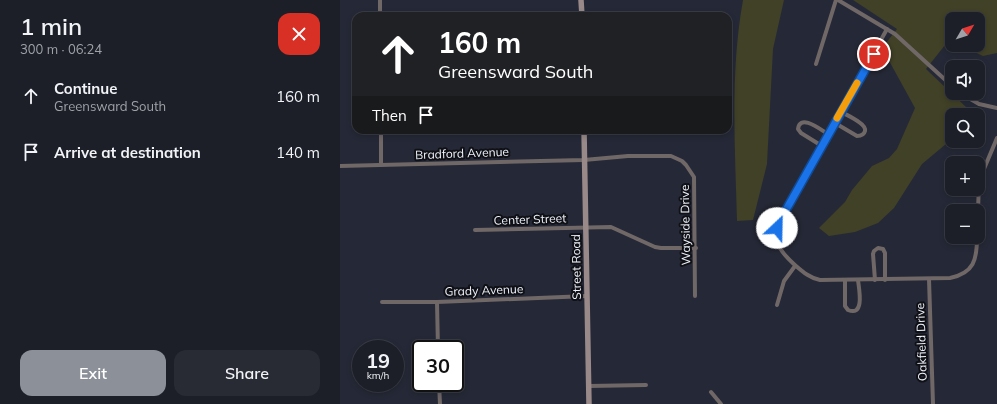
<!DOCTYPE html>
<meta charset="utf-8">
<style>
:root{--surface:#1c1e28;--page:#292b34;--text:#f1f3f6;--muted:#a0a2a8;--line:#3a3c45;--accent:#8c9099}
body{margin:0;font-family:Mulish,sans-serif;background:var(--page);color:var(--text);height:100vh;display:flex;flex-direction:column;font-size:15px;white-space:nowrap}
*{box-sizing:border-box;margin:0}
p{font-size:13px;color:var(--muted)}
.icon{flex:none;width:22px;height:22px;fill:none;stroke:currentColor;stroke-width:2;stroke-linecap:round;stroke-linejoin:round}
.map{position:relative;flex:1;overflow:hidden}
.details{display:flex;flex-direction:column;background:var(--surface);width:340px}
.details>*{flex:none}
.top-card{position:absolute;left:12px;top:12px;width:380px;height:122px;border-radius:12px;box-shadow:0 2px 6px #0003,0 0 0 1px var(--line);background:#202124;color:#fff;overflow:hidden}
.needle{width:26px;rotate:51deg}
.fabs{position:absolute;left:605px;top:12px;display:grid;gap:8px}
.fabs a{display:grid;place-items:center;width:40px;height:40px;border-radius:8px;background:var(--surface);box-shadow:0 2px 6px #0003,0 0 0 1px var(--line);font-size:20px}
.speed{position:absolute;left:12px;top:340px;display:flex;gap:8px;font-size:20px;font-weight:700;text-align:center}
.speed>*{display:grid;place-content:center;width:52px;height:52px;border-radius:50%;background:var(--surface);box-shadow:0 2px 6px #0003,0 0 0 1px var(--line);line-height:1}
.speed small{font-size:10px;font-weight:400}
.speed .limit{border:2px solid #111;border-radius:6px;background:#fff;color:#111}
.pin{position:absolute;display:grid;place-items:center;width:34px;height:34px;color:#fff;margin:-17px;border:2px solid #fff;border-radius:50%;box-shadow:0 1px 4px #0007}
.me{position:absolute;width:44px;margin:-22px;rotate:24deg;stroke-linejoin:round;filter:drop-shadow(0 0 3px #0008)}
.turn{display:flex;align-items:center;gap:14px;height:84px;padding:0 20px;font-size:18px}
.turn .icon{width:52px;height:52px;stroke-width:2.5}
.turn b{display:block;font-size:28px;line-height:34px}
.then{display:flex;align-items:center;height:38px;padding:0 20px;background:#0003;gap:8px;font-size:15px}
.round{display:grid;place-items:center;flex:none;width:42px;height:42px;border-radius:12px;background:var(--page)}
.head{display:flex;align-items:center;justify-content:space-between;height:68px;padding:0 20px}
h1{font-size:24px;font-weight:600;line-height:30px}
.action{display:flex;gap:8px;margin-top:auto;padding:8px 20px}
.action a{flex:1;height:46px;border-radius:12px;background:var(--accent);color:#fff;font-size:16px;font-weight:600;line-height:46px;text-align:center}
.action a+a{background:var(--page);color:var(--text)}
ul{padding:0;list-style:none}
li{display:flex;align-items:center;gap:12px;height:56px;padding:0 20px}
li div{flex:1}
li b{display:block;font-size:15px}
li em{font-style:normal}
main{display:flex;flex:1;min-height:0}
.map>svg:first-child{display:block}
</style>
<main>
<section class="details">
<div class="head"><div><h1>1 min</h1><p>300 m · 06:24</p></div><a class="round" style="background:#d93025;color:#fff"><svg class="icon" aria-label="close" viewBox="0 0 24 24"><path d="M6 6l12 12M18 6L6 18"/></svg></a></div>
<ul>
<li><svg class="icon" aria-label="ahead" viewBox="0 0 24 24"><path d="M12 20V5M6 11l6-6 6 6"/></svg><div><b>Continue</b><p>Greensward South</p></div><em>160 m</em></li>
<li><svg class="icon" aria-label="arrive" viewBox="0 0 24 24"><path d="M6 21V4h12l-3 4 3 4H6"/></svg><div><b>Arrive at destination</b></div><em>140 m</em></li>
</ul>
<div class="action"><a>Exit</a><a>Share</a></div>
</section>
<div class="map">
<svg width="657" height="404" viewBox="0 0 657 404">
<rect width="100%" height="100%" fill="#252836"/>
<g fill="#404126">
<path d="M403 0H444L433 49 427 164 413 220 397 221C395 147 390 72 403 0Z"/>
<polygon points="513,0 657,0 657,53 643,56 620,45 638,45 638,19 612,19 612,41 609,40 586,69 627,108 625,115 612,115 612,139 582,164 554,208 538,223 515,232 489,236 479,228 505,202 512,190 532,166 549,158 557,149 575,108 542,48 557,29"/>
</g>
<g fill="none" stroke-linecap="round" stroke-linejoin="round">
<g stroke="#706767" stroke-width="4">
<polyline points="40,0 40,16"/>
<polyline points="498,0 555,34 612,86"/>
<path d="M547 29 442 217C431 240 438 250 456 266 463 272 470 278 480 280L610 278C634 273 637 260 637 237"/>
<polyline points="476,64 496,0"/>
<polyline points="620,93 639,104 657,108"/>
<path d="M495 123 517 136C521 136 524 135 525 131 527 124 507 115 501 112"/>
<polyline points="41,130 41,165"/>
<path d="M482 146 461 133 458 129C460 113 481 130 488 134"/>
<polyline points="0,166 244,160 288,156 331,156 342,161 346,165 354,177 355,296"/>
<polyline points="612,179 608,183 609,188 610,190 638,194"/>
<polyline points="638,211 639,182 641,176 657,138"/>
<polyline points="135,230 271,227 315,247 321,248 356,248"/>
<polyline points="589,279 593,404"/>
<path d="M505 280V306L508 310C525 317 519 289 518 280"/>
<polyline points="535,280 533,254 534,251 538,248 543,249 545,253 545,280"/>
<polyline points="42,302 97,302 247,296"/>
<polyline points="97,302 98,349"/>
<polyline points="437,305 444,281 455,266"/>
<polyline points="99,383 100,404"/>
<polyline points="249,386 306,385"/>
<polyline points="371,392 381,404"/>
</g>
<g stroke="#998a89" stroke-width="5.5">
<polyline points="241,0 242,16"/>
<polyline points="244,130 249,404"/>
</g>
</g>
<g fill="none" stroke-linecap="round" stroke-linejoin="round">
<g stroke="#114b97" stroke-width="10">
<polyline id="route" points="437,228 442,217 534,54"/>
</g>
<use href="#route" stroke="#1a73e8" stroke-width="7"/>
<polyline stroke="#f59e0b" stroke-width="7" points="497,118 517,83"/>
</g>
<g text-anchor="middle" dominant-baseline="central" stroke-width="4" stroke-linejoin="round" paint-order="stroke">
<g font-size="12" fill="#f0f3fc" stroke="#101117">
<text transform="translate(122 153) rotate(-2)">Bradford Avenue</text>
<text transform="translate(190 219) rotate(-2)">Center Street</text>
<text transform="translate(345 225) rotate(-91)">Wayside Drive</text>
<text transform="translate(236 267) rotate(-91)">Street Road</text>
<text transform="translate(144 290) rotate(-2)">Grady Avenue</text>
<text transform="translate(581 342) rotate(-92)">Oakfield Drive</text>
</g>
</g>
</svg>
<div class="fabs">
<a><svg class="needle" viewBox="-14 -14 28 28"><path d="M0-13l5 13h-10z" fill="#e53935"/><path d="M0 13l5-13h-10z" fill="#a0a2a8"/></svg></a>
<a><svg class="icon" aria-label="sound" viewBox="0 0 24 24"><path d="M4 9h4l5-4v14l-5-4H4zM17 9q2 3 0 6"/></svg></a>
<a><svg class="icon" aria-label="search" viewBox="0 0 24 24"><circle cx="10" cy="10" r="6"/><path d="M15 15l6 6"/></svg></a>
<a>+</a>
<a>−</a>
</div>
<div class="speed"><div>19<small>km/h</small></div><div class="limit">30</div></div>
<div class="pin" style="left:534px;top:54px;background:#d93025"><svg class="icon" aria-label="arrive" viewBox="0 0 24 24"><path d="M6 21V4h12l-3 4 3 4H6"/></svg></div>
<svg class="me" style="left:437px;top:228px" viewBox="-20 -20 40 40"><circle r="19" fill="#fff"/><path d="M0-13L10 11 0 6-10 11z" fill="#1a73e8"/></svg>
<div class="top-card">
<div class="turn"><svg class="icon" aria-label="ahead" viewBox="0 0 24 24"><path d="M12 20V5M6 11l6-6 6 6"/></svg><div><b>160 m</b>Greensward South</div></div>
<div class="then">Then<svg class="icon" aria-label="arrive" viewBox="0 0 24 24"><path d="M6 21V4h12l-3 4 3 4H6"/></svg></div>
</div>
</div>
</main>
